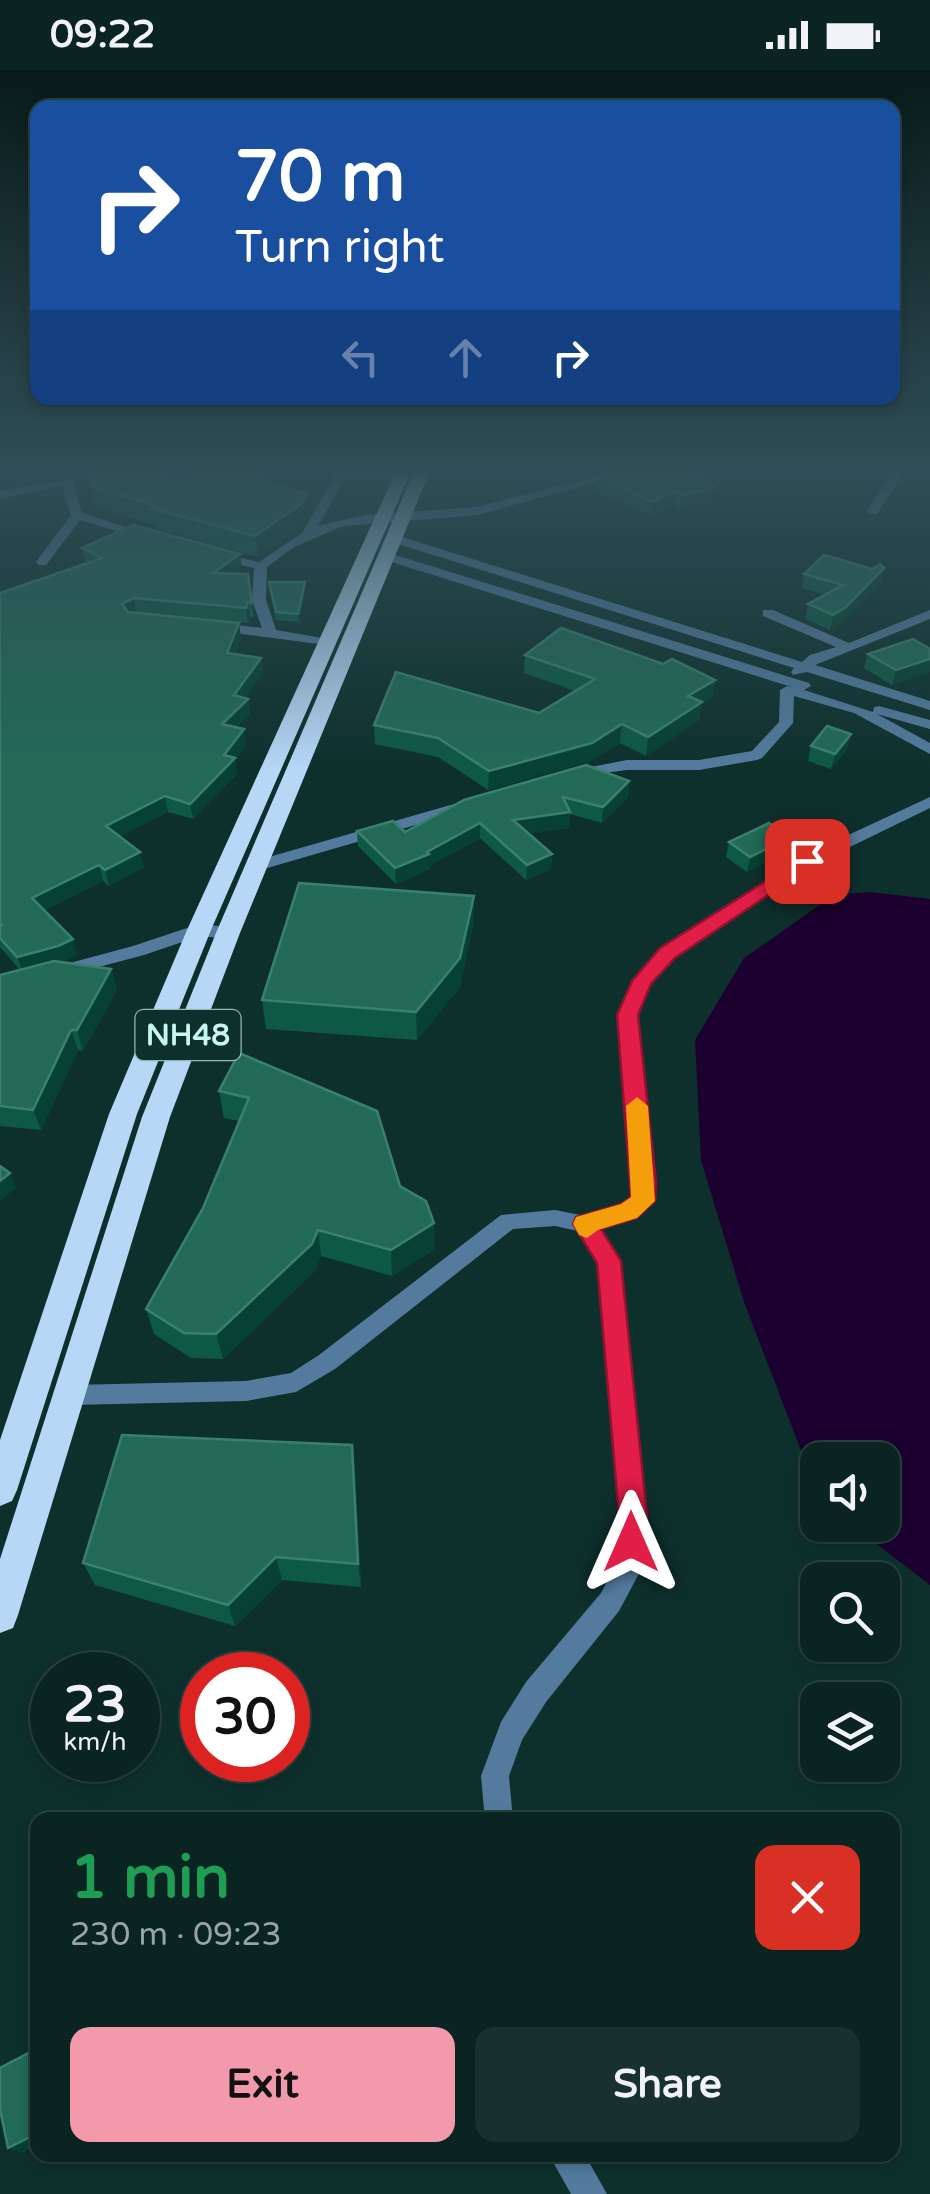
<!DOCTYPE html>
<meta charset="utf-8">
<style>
:root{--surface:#0a2422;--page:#18302f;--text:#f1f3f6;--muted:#99a4a5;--line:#2a4140;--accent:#f29aac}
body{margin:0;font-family:"Varela Round",sans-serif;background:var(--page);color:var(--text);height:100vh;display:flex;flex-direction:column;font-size:38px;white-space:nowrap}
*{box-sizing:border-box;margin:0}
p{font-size:32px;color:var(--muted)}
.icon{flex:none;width:55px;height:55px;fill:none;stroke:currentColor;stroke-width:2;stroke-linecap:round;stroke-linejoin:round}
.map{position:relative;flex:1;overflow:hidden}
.panel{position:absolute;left:30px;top:1742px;width:870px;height:350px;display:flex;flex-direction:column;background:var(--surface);border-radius:20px;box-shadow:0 5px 15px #0003,0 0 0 2px var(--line)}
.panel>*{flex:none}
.hud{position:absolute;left:30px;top:30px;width:870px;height:305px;border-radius:20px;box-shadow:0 5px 15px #0003,0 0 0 2px var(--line);background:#1a4fa0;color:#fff;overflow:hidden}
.buttons{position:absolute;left:800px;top:1372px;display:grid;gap:20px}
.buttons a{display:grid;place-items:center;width:100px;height:100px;border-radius:20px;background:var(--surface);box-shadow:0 5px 15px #0003,0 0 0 2px var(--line);font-size:50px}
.speed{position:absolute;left:30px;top:1582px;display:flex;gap:20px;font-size:50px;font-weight:700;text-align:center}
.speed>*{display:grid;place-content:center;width:130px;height:130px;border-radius:50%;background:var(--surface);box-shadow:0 5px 15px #0003,0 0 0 2px var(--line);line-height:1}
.speed small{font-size:25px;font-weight:400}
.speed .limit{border:15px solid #d22;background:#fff;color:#111}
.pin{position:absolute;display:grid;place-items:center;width:85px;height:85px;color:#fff;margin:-42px;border-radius:20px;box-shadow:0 5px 15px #0006}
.me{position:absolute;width:110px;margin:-55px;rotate:0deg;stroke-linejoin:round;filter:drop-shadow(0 0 8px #0008)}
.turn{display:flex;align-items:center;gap:35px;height:210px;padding:0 40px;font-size:45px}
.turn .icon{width:130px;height:130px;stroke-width:2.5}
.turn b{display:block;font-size:70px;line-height:85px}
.lanes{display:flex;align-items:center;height:95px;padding:0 40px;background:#0003;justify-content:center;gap:50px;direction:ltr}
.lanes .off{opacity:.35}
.round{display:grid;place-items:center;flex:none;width:105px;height:105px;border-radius:20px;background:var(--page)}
.summary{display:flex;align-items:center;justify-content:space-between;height:170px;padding:0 40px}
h1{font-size:60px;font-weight:700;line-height:75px;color:#1e9e55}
.action{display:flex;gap:20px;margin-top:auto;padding:20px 40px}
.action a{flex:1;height:115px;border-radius:20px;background:var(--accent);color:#111;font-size:40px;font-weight:700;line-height:115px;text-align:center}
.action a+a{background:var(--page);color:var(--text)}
.status{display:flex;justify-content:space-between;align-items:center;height:70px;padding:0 50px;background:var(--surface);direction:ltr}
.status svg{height:28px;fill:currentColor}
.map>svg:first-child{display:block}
</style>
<div class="status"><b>09:22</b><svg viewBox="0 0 49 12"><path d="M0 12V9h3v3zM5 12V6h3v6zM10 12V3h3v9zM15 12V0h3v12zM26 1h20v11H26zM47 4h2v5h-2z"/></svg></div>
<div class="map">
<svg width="930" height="2124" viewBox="0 0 930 2124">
<rect width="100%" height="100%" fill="#0e302d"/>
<polygon fill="#1c0030" points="870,822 930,829 930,1515 852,1455 882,1455 882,1390 818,1390 817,1422 744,1232 701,1090 695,970 744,888 834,825"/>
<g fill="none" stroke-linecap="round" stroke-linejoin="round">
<g fill="#547b9e" fill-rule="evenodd">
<polygon points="337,401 401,404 407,407 401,410 346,407 318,456 365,445 477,437 617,401 639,401 477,445 343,456 294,477 267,497 266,530 276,560 334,570 334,576 212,560 212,554 217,553 262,558 252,530 254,498 213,488 213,482 259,492 302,463"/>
<polygon points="894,401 905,401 877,444 869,444 867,441"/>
<polygon points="67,409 73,412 82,443 156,467 150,471 80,450 46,495 38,495 36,492 71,445 62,416 0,429 0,421"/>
<polygon points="396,465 802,592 810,585 836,577 763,546 763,540 773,540 849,573 930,540 930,549 815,595 930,631 930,640 807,602 793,605 791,602 794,598 392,472 392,466"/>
<polygon points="389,483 809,613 811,616 804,620 873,642 874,637 879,636 930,650 930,659 877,644 930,673 930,684 854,643 794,626 793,653 762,688 757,690 699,700 627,700 565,708 565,702 627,690 699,690 752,681 779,652 780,620 787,616 795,618 385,490 383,487"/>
<polygon points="930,727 930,738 813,795 674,887 651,914 637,945 654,1112 653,1131 636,1148 599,1159 620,1191 645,1446 642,1498 619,1541 546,1632 522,1670 509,1706 513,1750 485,1750 481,1706 501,1652 526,1612 601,1523 616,1495 621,1446 598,1193 578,1161 555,1156 513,1159 335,1299 296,1322 246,1331 71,1335 63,1332 59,1325 63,1318 71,1315 246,1311 291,1303 319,1285 501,1145 555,1140 585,1146 622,1135 633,1127 634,1112 619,945 637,907 662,879 801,787"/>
<polygon points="461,732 467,734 467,740 257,801 249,796 251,792"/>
<polygon points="199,854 228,857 237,863 228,869 200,866 144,885 61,907 52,901 55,897 133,876"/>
<polygon points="549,2085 585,2085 607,2124 571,2124"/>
</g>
<g fill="#b6d7f6" fill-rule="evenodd">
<polygon points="396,401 410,404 211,860 137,1044 17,1420 12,1431 0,1436 0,1370 109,1044 187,860"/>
<polygon points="414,401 430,401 240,863 170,1047 18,1545 13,1558 0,1563 0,1489 142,1047 216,863"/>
</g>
</g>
<g fill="#0e5944">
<polygon points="88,401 183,413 265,404 266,412 307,423 309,443 303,454 258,487 157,459 156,456 96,436"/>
<polygon points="596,407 715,418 713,431 680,439 674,435 652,445 595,421"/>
<polygon points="82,478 242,498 234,504 248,504 254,547 250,547 248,553 136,542 241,568 235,584 261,588 263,603 245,628 248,629 250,644 236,657 246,674 235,689 237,704 193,749 168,742 120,766 144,797 109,816 103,811 44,840 77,885 62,892 111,899 117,920 83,981 78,980 41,1060 0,1056 0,905 20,900 0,877 0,523 86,493"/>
<polygon points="884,498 881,513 843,552 830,560 805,549 808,534 825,525 802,518 804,504"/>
<polygon points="305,512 305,520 299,552 276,550 270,519"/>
<polygon points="930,579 892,615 864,598 868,584"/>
<polygon points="525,585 663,594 715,610 712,628 701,634 699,650 646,686 620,673 590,691 488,720 438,687 375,674 374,655 539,643 576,621 524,603"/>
<polygon points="811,676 847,679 831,699 808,691"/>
<polygon points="629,711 628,727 602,753 570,744 569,758 528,763 552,784 551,799 526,810 480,768 429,796 430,799 396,814 358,776 357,761 405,762"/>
<polygon points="790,767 786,782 747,802 726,787 729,772"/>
<polygon points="474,826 473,854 460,917 417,970 266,959 262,930"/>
<polygon points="239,983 400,1116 435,1179 392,1206 321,1186 316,1200 223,1289 191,1288 154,1264 146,1239 203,1138 239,1051 224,1048 219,1021"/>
<polygon points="352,1375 355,1400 361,1517 282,1510 235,1556 95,1515 83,1493"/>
</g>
<g fill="#064133">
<polygon points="715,418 713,431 680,439 682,425"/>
<polygon points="676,421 674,435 652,445 653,432"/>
<polygon points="307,423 309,443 303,454 258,487 255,466"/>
<polygon points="240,484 242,498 215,517 213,503"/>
<polygon points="884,498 881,513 843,552 830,560 833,545"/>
<polygon points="305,512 305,520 299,552 298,544"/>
<polygon points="134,528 136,542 125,549 122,534"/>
<polygon points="248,532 250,547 248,553 246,538"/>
<polygon points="239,553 241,568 229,598 227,583"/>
<polygon points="261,588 263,603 237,640 248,629 250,644 224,670 222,654 234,625"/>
<polygon points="930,589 930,602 892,615 896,600"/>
<polygon points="715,610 712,628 701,634 699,650 646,686 648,667 688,626"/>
<polygon points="622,654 620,673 590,691 488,720 489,701"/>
<polygon points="244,659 246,674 235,689 237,704 193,749 190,734"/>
<polygon points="851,664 847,679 831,699 835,684"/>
<polygon points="629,711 628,727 602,753 603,737"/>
<polygon points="165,726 168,742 110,771 106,756"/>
<polygon points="570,742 569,758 513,766 513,750"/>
<polygon points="480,753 480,768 429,796 430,799 396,814 395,798"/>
<polygon points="790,767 786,782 747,802 750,787"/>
<polygon points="140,782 144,797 109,816 105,800"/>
<polygon points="552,784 551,799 526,810 527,795"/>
<polygon points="99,795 103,811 37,843 32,828"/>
<polygon points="474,826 473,854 460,917 417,970 416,942"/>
<polygon points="73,869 77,885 62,892 23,902 17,887"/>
<polygon points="111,899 117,920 83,981 77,960"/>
<polygon points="71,960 78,980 41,1060 33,1040"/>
<polygon points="10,1103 16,1118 0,1131 0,1111"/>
<polygon points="434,1153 435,1179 392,1206 391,1180"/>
<polygon points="318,1160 321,1186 316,1200 223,1289 216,1264"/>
<polygon points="352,1375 355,1400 361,1517 358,1494"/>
<polygon points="276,1487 282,1510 235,1556 228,1535"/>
<polygon points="38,2063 38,2075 22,2083 8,2078"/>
</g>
<g fill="#226a56" stroke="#3b806e" stroke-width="2.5">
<polygon points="88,401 160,401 183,413 202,401 257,401 265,404 256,409 307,423 301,434 255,466 153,439 158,437 92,416"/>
<polygon points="623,401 692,401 715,418 682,425 676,421 653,432 596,407"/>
<polygon points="133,455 240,484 213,503 248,504 252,533 248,532 246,538 134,528 122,534 128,542 239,553 227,583 261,588 234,625 248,629 222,654 244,659 224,685 235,688 190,734 165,726 106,756 140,782 105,800 99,795 32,828 73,869 58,876 17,887 0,868 0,856 2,855 0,853 0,523 102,488 82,478"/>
<polygon points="824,485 872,499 880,494 884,498 846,537 833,545 808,534 843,515 804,504"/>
<polygon points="269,512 305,512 298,544 276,542"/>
<polygon points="561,558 663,594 672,589 715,610 688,626 702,632 648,667 622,654 592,673 489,701 438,668 374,655 396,602 539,643 595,609 525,585"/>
<polygon points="913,569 930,579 930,589 896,600 868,584"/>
<polygon points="827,656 851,664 835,684 811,676"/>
<polygon points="586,695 629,711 603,737 563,727 570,742 513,750 552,784 527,795 480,753 427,782 429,784 395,798 357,761 393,751 405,762 464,730"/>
<polygon points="769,753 790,767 750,787 729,772"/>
<polygon points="299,813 474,826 460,888 416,942 262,930"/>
<polygon points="54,891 111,899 77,960 71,960 33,1040 0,1036 0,905"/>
<polygon points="239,983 377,1041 400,1116 426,1131 434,1153 391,1180 318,1160 312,1174 216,1264 184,1263 146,1239 203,1138 249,1028 219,1021"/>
<polygon points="0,1096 10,1103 0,1111"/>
<polygon points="122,1365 352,1375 358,1494 276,1487 228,1535 83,1493"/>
<polygon points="38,1978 38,2063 8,2078 0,2039 0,1998"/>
</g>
<linearGradient id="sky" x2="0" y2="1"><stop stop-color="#081a19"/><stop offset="0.57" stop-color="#304e57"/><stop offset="1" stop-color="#304e57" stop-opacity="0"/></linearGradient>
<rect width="930" height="699" fill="url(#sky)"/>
<polygon fill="#e11d48" stroke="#92132f" stroke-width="2.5" points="807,785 813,787 813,795 675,888 651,914 638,945 656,1112 655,1131 637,1148 601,1159 621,1191 647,1446 641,1482 631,1486 621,1482 617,1472 619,1446 597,1193 573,1154 576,1147 621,1134 631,1127 617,945 632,911 660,878"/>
<polygon fill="#f59e0b" points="637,1027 648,1036 655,1131 637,1148 598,1160 587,1168 579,1165 573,1154 576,1147 621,1134 631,1127 626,1036"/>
<g text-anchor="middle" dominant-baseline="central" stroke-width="10" stroke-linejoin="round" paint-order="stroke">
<rect fill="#0e302d" stroke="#8fbbb5" stroke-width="2.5" x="135.5" y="940" width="105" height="50" rx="8"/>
<g font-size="30" font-weight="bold" fill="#c6f6ef">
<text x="188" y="965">NH48</text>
</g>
</g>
</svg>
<div class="buttons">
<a><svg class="icon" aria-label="sound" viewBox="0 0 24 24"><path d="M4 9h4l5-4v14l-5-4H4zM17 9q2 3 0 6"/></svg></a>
<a><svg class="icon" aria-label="search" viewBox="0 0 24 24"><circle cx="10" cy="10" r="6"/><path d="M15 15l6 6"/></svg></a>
<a><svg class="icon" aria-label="layers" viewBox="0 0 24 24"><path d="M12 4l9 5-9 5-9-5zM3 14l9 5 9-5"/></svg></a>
</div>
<div class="speed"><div>23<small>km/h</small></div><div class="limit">30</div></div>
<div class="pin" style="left:807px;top:791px;background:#d93025"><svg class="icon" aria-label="arrive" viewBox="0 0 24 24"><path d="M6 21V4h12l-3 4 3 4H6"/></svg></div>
<svg class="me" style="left:631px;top:1472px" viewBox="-20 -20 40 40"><path d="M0-17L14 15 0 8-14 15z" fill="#e11d48" stroke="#fff" stroke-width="4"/></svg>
<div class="hud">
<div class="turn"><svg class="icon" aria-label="right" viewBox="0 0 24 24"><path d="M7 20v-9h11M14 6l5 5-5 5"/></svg><div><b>70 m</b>Turn right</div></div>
<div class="lanes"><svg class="icon off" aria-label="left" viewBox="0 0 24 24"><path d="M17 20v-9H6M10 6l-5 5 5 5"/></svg><svg class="icon off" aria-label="ahead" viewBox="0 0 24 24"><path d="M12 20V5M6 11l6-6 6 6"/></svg><svg class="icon" aria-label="right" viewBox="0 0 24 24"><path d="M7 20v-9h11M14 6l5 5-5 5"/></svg></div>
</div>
<section class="panel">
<div class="summary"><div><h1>1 min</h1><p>230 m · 09:23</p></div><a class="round" style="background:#d93025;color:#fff"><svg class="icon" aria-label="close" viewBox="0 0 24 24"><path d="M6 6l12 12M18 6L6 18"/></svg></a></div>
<div class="action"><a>Exit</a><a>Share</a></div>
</section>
</div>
